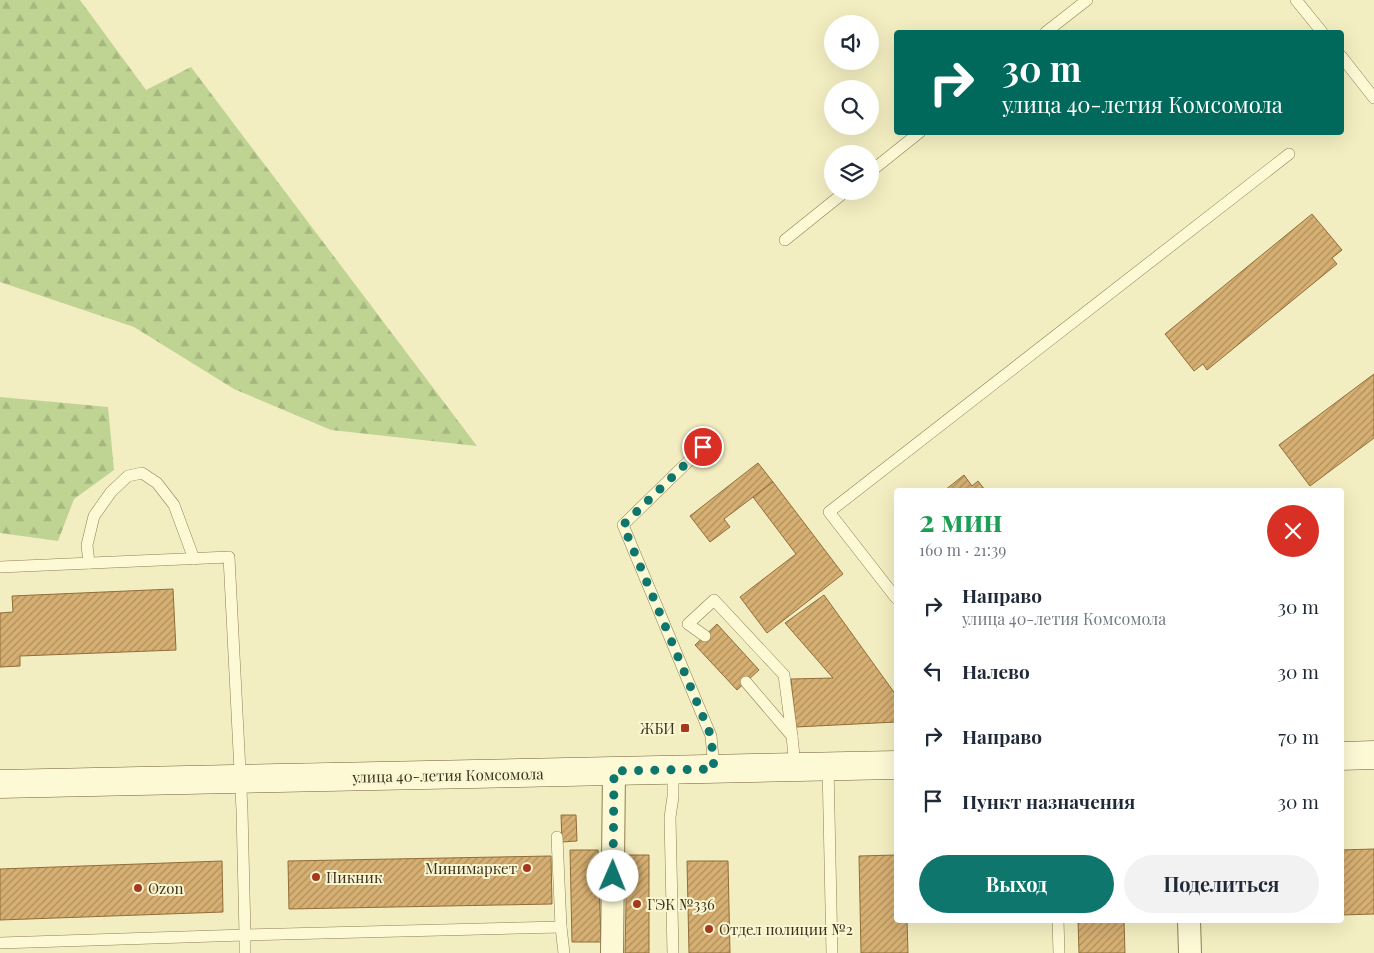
<!DOCTYPE html>
<html lang="ru">
<meta charset="utf-8">
<style>
:root{--surface:#fff;--page:#f2f2f3;--text:#1f2937;--muted:#747a83;--accent:#0f766e}
body{margin:0;font-family:"Playfair Display",serif;background:var(--page);color:var(--text);height:100vh;display:flex;flex-direction:column;font-size:19px;white-space:nowrap}
*{box-sizing:border-box;margin:0}
p{font-size:16px;color:var(--muted)}
.icon{flex:none;width:28px;height:28px;fill:none;stroke:currentColor;stroke-width:2;stroke-linecap:round;stroke-linejoin:round}
.map{position:relative;flex:1;overflow:hidden}
.details{position:absolute;left:894px;top:488px;width:450px;height:435px;display:flex;flex-direction:column;background:var(--surface);border-radius:5px;box-shadow:0 5px 20px #0002}
.details>*{flex:none}
.hud{position:absolute;left:894px;top:30px;width:450px;height:105px;border-radius:5px;box-shadow:0 5px 20px #0002;background:#00695c;color:#fff;overflow:hidden}
.buttons{position:absolute;left:824px;top:15px;display:grid;gap:10px}
.buttons a{display:grid;place-items:center;width:55px;height:55px;border-radius:50%;background:var(--surface);box-shadow:0 5px 20px #0002;font-size:25px}
.pin{position:absolute;display:grid;place-items:center;width:42px;height:42px;color:#fff;margin:-21px;border:2px solid #fff;border-radius:50%;box-shadow:0 1px 5px #0007}
.me{position:absolute;width:55px;margin:-28px;rotate:1deg;stroke-linejoin:round;filter:drop-shadow(0 0 4px #0008)}
.turn{display:flex;align-items:center;gap:18px;height:105px;padding:0 25px;font-size:22px}
.turn .icon{width:65px;height:65px;stroke-width:2.5}
.turn b{display:block;font-size:35px;line-height:42px}
.round{display:grid;place-items:center;flex:none;width:52px;height:52px;border-radius:26px;background:var(--page)}
.headline{display:flex;align-items:center;justify-content:space-between;height:85px;padding:0 25px}
h1{font-size:30px;font-weight:700;line-height:38px;color:#1e9e55}
.primary-button{display:flex;gap:10px;margin-top:auto;padding:10px 25px}
.primary-button a{flex:1;height:58px;border-radius:30px;background:var(--accent);color:#fff;font-size:20px;font-weight:700;line-height:58px;text-align:center}
.primary-button a+a{background:var(--page);color:var(--text)}
ul{padding:0;list-style:none}
li{display:flex;align-items:center;gap:15px;height:65px;padding:0 25px}
li div{flex:1}
li b{display:block;font-size:19px}
li em{font-style:normal}
.map>svg:first-child{display:block}
</style>
<div class="map">
<svg width="1374" height="953" viewBox="0 0 1374 953">
<defs>
<pattern id="forest-firs" width="22" height="20" patternUnits="userSpaceOnUse" patternTransform="scale(1.25)"><rect width="22" height="20" fill="#bfd393"/><path d="M5 1l3.5 6h-7zM16 11l3.5 6h-7z" fill="#a5b67e"/></pattern>
<pattern id="building-hatch" width="6" height="6" patternUnits="userSpaceOnUse" patternTransform="scale(1.25)"><rect width="6" height="6" fill="#d6af72"/><path d="M-1 1l2-2M0 6l6-6M5 7l2-2" fill="none" stroke="#af8f5d"/></pattern>
</defs>
<rect width="100%" height="100%" fill="#f3eec1"/>
<g fill="url(#forest-firs)">
<polygon points="0,0 80,0 146,90 191,67 477,446 331,430 234,389 134,327 0,282"/>
<polygon points="0,397 108,407 114,470 74,499 58,541 0,533"/>
</g>
<g fill="url(#building-hatch)" stroke="#916d39">
<polygon points="1312,214 1342,250 1332,258 1337,264 1207,370 1203,364 1194,371 1165,334"/>
<polygon points="1374,374 1374,438 1310,486 1279,445"/>
<polygon points="758,463 773,482 724,519 730,527 710,542 690,516"/>
<polygon points="964,475 972,486 978,481 985,490 945,490"/>
<polygon points="773,482 843,574 767,633 740,597 796,554 753,497"/>
<polygon points="173,589 176,650 20,656 20,666 0,667 0,613 13,612 12,596"/>
<polygon points="824,595 896,695 896,722 796,727 791,679 833,678 785,623"/>
<polygon points="717,624 759,670 737,690 695,645"/>
<polygon points="561,815 576,815 577,841 562,842"/>
<polygon points="1374,849 1374,914 1341,915 1341,850"/>
<polygon points="570,850 598,850 601,942 572,942"/>
<polygon points="627,855 649,855 649,953 625,953"/>
<polygon points="896,855 896,920 907,920 908,953 861,953 859,856"/>
<polygon points="551,856 552,904 289,909 288,861"/>
<polygon points="222,861 223,912 0,920 0,869"/>
<polygon points="687,861 728,861 730,953 689,953"/>
<polygon points="1078,920 1124,920 1125,953 1079,953"/>
</g>
<g fill="none" stroke-linecap="round" stroke-linejoin="round">
<g stroke="#8f7f56" stroke-width="12">
<g id="lane">
<polyline points="1296,0 1322,32"/>
<polyline points="1046,32 1087,0"/>
<polyline points="1341,56 1374,98"/>
<polyline points="870,172 920,132"/>
<polyline points="785,240 846,191"/>
<polyline points="703,447 623,525 711,736 714,769"/>
<polyline points="89,563 87,545 94,516 111,492 128,476 142,473 157,483 174,505 194,559"/>
<polyline points="0,567 229,557 242,810 245,935 0,943"/>
<polyline points="896,598 829,512 1289,154"/>
<polyline points="705,636 688,624 714,600 784,675 792,736"/>
<polyline points="746,682 792,736 795,767"/>
<polyline points="828,766 832,953"/>
<polyline points="557,837 561,927 564,953"/>
<polyline points="1058,920 1059,953"/>
<polyline points="245,953 245,935 561,927"/>
<polyline points="673,953 670,817 673,797 673,770"/>
</g>
</g>
<g stroke="#8f7f56" stroke-width="24">
<g id="street">
<polyline points="1189,920 1190,953"/>
<polyline points="612,953 614,771"/>
</g>
</g>
<g stroke="#716039" stroke-width="29">
<g id="secondary">
<polyline points="1341,756 1374,755"/>
<polyline points="0,784 896,765"/>
</g>
</g>
<use href="#lane" stroke="#fdf9d5" stroke-width="11"/>
<use href="#street" stroke="#fdf9d5" stroke-width="22"/>
<use href="#secondary" stroke="#fdf9d5" stroke-width="28"/>
</g>
<g fill="none" stroke-linecap="round" stroke-linejoin="round">
<polyline stroke="#0f766e" stroke-width="9" stroke-dasharray="0 16.2" points="613,876 614,771 714,769 711,736 623,525 703,447"/>
</g>
<g fill="#a6381e" stroke="#faf6d2" stroke-width="2">
<rect x="680" y="723" width="10" height="10" rx="2.5"/>
<circle cx="527" cy="868" r="5"/>
<circle cx="316" cy="877" r="5"/>
<circle cx="138" cy="888" r="5"/>
<circle cx="637" cy="904" r="5"/>
<circle cx="709" cy="929" r="5"/>
</g>
<g text-anchor="middle" dominant-baseline="central" stroke-width="4" stroke-linejoin="round" paint-order="stroke">
<g font-size="15" fill="#3d321c" stroke="#faf6d2" text-anchor="start">
<text x="675" y="728" text-anchor="end">ЖБИ</text>
<text x="517" y="868" text-anchor="end">Минимаркет</text>
<text x="326" y="877">Пикник</text>
<text x="148" y="888">Ozon</text>
<text x="647" y="904">ГЭК №336</text>
<text x="719" y="929">Отдел полиции №2</text>
</g>
<g font-size="15" fill="#3d321c" stroke="#faf6d2">
<text transform="translate(448 775) rotate(-1)">улица 40-летия Комсомола</text>
</g>
</g>
</svg>
<div class="buttons">
<a><svg class="icon" aria-label="sound" viewBox="0 0 24 24"><path d="M4 9h4l5-4v14l-5-4H4zM17 9q2 3 0 6"/></svg></a>
<a><svg class="icon" aria-label="search" viewBox="0 0 24 24"><circle cx="10" cy="10" r="6"/><path d="M15 15l6 6"/></svg></a>
<a><svg class="icon" aria-label="layers" viewBox="0 0 24 24"><path d="M12 4l9 5-9 5-9-5zM3 14l9 5 9-5"/></svg></a>
</div>
<div class="pin" style="left:703px;top:447px;background:#d93025"><svg class="icon" aria-label="arrive" viewBox="0 0 24 24"><path d="M6 21V4h12l-3 4 3 4H6"/></svg></div>
<svg class="me" style="left:613px;top:876px" viewBox="-20 -20 40 40"><circle r="19" fill="#fff"/><path d="M0-13L10 11 0 6-10 11z" fill="#0f766e"/></svg>
<div class="hud">
<div class="turn"><svg class="icon" aria-label="right" viewBox="0 0 24 24"><path d="M7 20v-9h11M14 6l5 5-5 5"/></svg><div><b>30 m</b>улица 40-летия Комсомола</div></div>
</div>
<section class="details">
<div class="headline"><div><h1>2 мин</h1><p>160 m · 21:39</p></div><a class="round" style="background:#d93025;color:#fff"><svg class="icon" aria-label="close" viewBox="0 0 24 24"><path d="M6 6l12 12M18 6L6 18"/></svg></a></div>
<ul>
<li><svg class="icon" aria-label="right" viewBox="0 0 24 24"><path d="M7 20v-9h11M14 6l5 5-5 5"/></svg><div><b>Направо</b><p>улица 40-летия Комсомола</p></div><em>30 m</em></li>
<li><svg class="icon" aria-label="left" viewBox="0 0 24 24"><path d="M17 20v-9H6M10 6l-5 5 5 5"/></svg><div><b>Налево</b></div><em>30 m</em></li>
<li><svg class="icon" aria-label="right" viewBox="0 0 24 24"><path d="M7 20v-9h11M14 6l5 5-5 5"/></svg><div><b>Направо</b></div><em>70 m</em></li>
<li><svg class="icon" aria-label="arrive" viewBox="0 0 24 24"><path d="M6 21V4h12l-3 4 3 4H6"/></svg><div><b>Пункт назначения</b></div><em>30 m</em></li>
</ul>
<div class="primary-button"><a>Выход</a><a>Поделиться</a></div>
</section>
</div>
